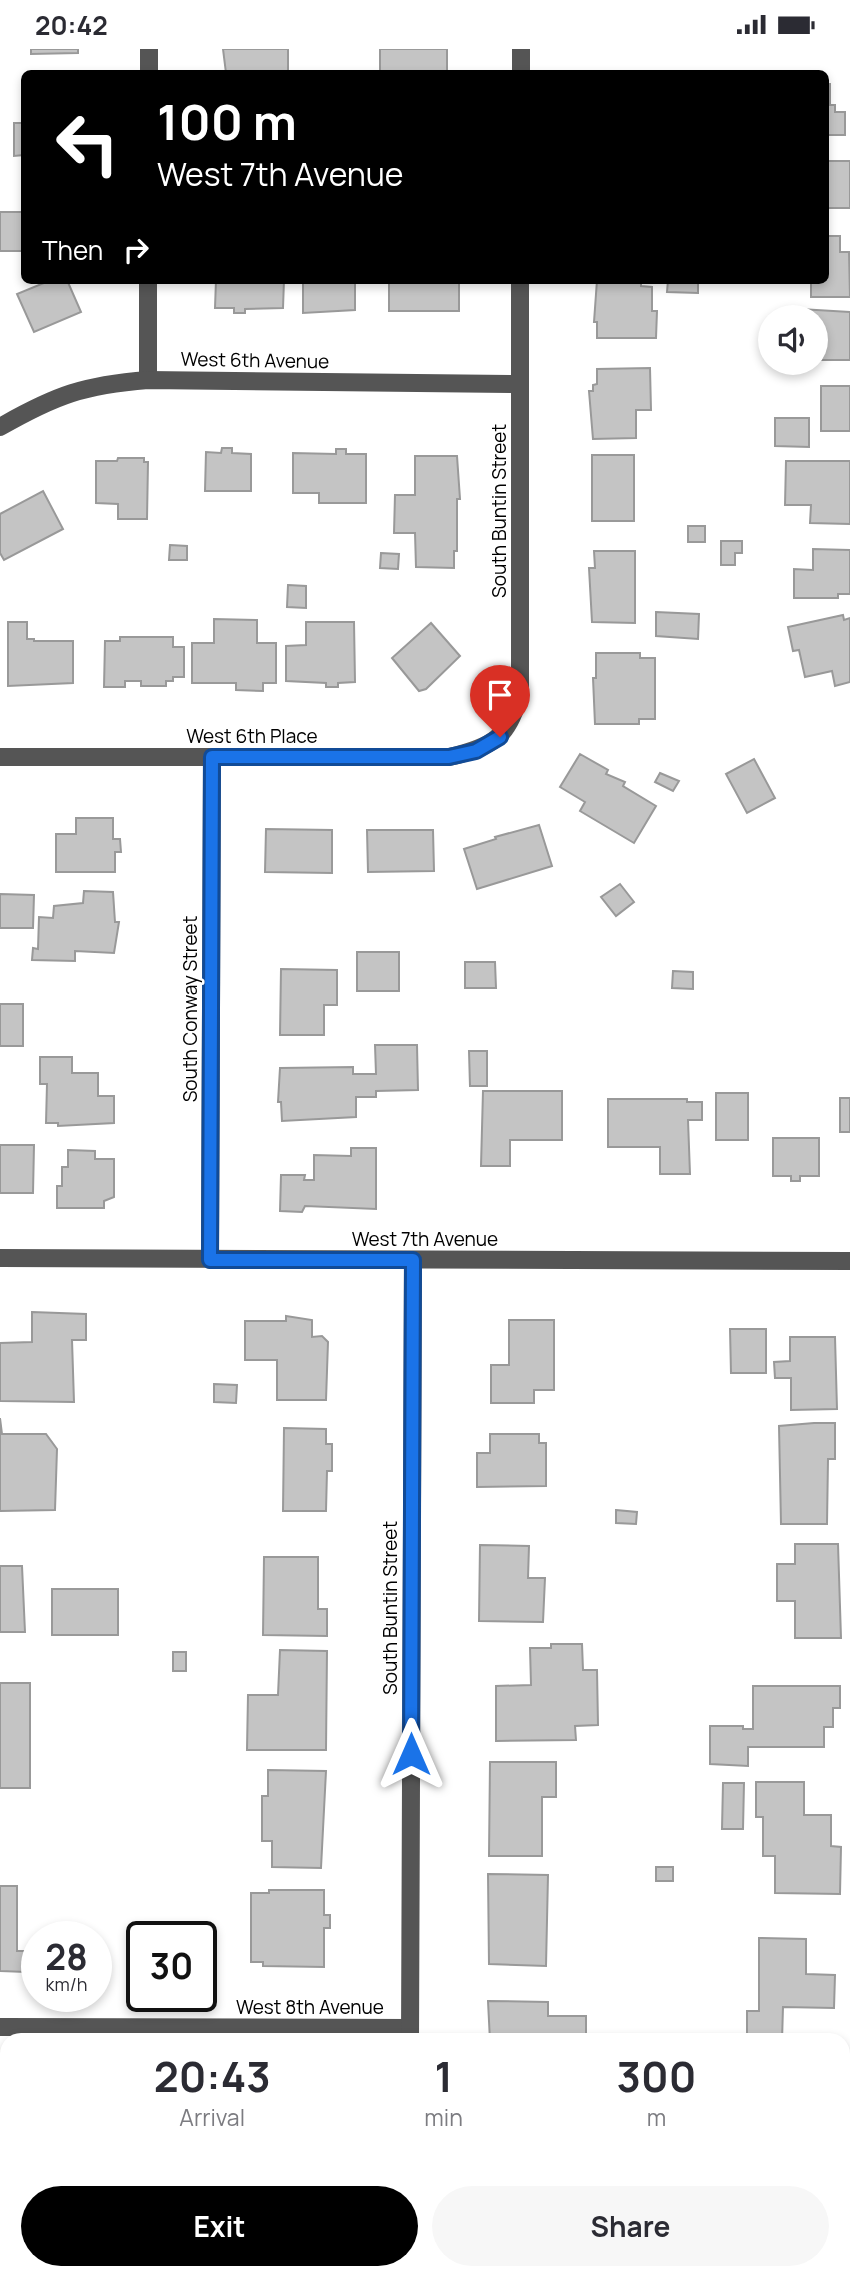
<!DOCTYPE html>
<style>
:root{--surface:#fff;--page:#f7f7f7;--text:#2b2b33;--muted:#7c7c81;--accent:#000}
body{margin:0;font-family:Manrope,sans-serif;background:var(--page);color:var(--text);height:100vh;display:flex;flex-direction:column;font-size:26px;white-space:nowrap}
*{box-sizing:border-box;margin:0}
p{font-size:23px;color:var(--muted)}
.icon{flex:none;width:38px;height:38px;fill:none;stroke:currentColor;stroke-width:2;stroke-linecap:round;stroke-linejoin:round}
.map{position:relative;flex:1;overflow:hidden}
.side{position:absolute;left:0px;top:1984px;width:850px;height:247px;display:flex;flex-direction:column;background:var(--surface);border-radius:21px 21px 0 0;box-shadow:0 4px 10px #0003}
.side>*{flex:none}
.top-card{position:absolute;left:21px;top:21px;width:808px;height:214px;border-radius:10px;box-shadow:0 4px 10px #0003;background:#000;color:#fff;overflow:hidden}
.tools{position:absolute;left:758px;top:256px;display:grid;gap:14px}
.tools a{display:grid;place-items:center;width:70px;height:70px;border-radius:50%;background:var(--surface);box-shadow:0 4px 10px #0003;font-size:35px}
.speed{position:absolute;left:21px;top:1872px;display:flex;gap:14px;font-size:35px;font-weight:700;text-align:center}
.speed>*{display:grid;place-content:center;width:91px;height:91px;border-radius:50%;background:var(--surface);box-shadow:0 4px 10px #0003;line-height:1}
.speed small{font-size:18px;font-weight:400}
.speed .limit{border:4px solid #111;border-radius:10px;background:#fff;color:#111}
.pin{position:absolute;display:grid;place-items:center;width:60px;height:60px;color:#fff;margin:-72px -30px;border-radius:50% 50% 50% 0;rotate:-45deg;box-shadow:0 0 7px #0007}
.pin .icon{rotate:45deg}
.me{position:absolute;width:77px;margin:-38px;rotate:0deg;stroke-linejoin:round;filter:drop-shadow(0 0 5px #0008)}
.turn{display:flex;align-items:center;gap:24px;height:147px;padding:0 21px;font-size:32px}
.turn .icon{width:91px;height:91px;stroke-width:2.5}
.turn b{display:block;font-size:49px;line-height:60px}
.then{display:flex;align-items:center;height:66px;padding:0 21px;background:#0003;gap:14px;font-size:26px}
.eta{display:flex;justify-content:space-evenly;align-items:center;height:119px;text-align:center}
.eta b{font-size:42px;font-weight:700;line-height:49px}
.primary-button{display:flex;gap:14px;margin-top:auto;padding:14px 21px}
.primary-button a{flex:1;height:80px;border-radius:42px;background:var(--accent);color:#fff;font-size:28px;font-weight:700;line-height:80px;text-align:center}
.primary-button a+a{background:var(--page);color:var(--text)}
.status{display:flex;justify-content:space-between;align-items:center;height:49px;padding:0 35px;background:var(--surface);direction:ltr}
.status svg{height:19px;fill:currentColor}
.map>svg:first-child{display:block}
</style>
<div class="status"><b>20:42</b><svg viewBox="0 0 49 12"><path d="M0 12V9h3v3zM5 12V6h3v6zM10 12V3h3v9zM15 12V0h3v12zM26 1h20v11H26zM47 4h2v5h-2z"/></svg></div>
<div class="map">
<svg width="850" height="2231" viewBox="0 0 850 2231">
<rect width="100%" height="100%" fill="#fff"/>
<g fill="#c4c4c4" stroke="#999" stroke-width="2">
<polygon points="31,0 78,0 78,4 31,5"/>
<polygon points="223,0 288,0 288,24 226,24"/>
<rect x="380" y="0" width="67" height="24"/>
<polygon points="826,35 830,35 830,56 835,56 835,63 845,63 845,86 826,86"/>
<polygon points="14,74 24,74 24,106 14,107"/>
<rect x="826" y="112" width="24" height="47"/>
<rect x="0" y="163" width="23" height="39"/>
<polygon points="826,187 840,187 840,203 849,203 850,248 811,248 811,231 826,231"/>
<polygon points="51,231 67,231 81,263 34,283 17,245"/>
<polygon points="216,231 284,231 283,259 245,260 245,264 234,264 234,259 215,259"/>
<polygon points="303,231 355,231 355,261 303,264"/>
<rect x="389" y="231" width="70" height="31"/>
<polygon points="597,231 641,231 641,237 652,238 652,262 657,262 656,289 597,289 597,273 594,273"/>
<polygon points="668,231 698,231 698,244 667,243"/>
<polygon points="783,259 850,263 850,311 816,311 816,268 783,268"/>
<polygon points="650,319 651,361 636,361 636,389 593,390 589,342 593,342 593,336 597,335 597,320"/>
<rect x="821" y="337" width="29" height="45"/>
<polygon points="775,369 809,369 809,398 775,397"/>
<polygon points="222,399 232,399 232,404 251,405 251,442 205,442 206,403 221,404"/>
<polygon points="336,400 346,400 346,405 366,405 366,454 319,454 319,444 293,444 293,404 336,405"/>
<rect x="592" y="406" width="42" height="66"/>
<polygon points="415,407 457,407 460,450 457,450 457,502 454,502 454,519 416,518 415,484 394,484 395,446 415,446"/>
<polygon points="118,409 144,409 144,413 148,413 147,470 118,470 118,455 96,454 96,412 117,412"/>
<polygon points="786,412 850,412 850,475 810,474 811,456 785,456"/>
<polygon points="43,442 63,480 4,511 0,504 0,465"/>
<rect x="688" y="477" width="17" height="16"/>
<polygon points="721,492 742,492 742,504 735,504 735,516 721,516"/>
<polygon points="170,496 187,497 187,511 169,511"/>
<polygon points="813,500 850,501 850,545 838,545 838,549 794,549 794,520 813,521"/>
<polygon points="594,502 635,502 635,574 592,573 589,519 595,519"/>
<polygon points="381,504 399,505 398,520 380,519"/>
<polygon points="288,536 306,537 306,559 287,558"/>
<polygon points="656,563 699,565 698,590 656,587"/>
<polygon points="843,566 844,571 850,569 850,633 835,637 832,622 805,628 799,601 793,602 788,578"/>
<polygon points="214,570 257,571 257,594 276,594 276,634 263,634 263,642 236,641 236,634 192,634 192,594 214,594"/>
<polygon points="8,573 27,573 27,590 34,590 34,592 73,592 73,634 8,637"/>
<polygon points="306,573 354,573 355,633 338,634 338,638 326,638 326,634 286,632 286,597 306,596"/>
<polygon points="431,574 460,607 426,640 419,642 392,609"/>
<polygon points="120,588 173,588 173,598 184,598 184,628 173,628 173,632 166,632 166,637 141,637 141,632 125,632 125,638 104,638 105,592 120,592"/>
<polygon points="596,604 640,604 640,609 655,609 655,670 639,670 639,675 595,675 593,629 596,629"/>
<polygon points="580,705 608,721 606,725 625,733 623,737 656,757 634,794 580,762 585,753 560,738"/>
<polygon points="754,710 775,749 747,764 726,725"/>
<polygon points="660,724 679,732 673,742 655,733"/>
<polygon points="76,769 113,769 113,790 120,790 121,803 115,803 115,823 56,823 56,785 76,785"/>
<polygon points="539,776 552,817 477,840 464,800 496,790 495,788"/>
<polygon points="266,780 332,781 332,824 265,823"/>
<polygon points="367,781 433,781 434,822 368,823"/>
<polygon points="620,835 634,853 616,867 601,848"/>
<polygon points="84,842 113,843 115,873 119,873 114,904 75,902 75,912 32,911 33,899 38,900 39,868 53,869 54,857 83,854"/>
<polygon points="0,845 34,846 33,879 0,879"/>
<rect x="357" y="903" width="42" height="39"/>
<polygon points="465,913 495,913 496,939 465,939"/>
<polygon points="281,920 337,921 337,956 324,956 324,986 280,986"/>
<polygon points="673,922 693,923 693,940 672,939"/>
<rect x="0" y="955" width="23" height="42"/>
<polygon points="375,996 417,996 418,1041 376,1042 376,1048 356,1048 356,1068 282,1072 281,1053 278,1053 280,1019 353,1018 353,1025 376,1025"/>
<polygon points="469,1002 487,1002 487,1037 470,1037"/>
<polygon points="40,1008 72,1008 72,1024 98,1024 98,1047 114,1047 114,1074 58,1077 58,1074 46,1074 47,1035 40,1035"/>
<polygon points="483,1042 562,1042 562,1091 510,1091 510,1117 481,1117"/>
<rect x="716" y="1044" width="32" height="47"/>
<rect x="840" y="1049" width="10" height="34"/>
<polygon points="608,1050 687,1050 687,1053 702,1053 702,1071 688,1071 690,1125 660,1125 660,1098 608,1098"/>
<polygon points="773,1089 819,1089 819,1127 800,1127 800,1132 791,1132 791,1127 773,1127"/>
<polygon points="0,1096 34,1096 33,1144 0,1144"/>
<polygon points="351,1099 376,1099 376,1160 305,1157 302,1163 280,1162 281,1126 305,1126 304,1131 314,1131 314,1106 351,1107"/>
<polygon points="68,1101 95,1102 95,1110 114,1110 114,1148 104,1152 104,1159 57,1159 57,1137 62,1137 62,1118 68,1118"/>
<polygon points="32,1263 86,1265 86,1291 72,1291 74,1353 0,1352 0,1294 32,1293"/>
<polygon points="286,1267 312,1271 312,1288 322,1287 328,1293 326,1351 277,1351 277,1311 245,1311 245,1272 286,1272"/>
<polygon points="509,1271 554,1271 554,1341 534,1341 534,1354 491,1354 491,1316 509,1316"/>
<polygon points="730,1280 766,1280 766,1324 731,1324"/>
<polygon points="790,1288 835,1288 837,1360 791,1361 791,1329 775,1329 774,1313 790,1312"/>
<polygon points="214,1335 237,1336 236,1354 214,1353"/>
<polygon points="0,1369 2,1385 46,1385 57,1400 55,1461 0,1462"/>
<polygon points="814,1374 835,1374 835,1410 828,1410 827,1475 781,1475 779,1377"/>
<polygon points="284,1379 326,1380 326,1395 332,1395 332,1422 327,1422 326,1462 283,1462"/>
<polygon points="490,1385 539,1385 539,1394 546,1394 546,1437 477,1438 477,1404 490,1404"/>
<polygon points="616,1461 637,1463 636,1475 616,1474"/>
<polygon points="795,1495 838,1495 841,1589 795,1589 795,1552 777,1552 777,1515 795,1515"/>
<polygon points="480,1496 529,1497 528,1529 545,1529 543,1573 479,1572"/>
<polygon points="264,1508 318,1508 318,1560 327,1560 327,1587 263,1586"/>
<polygon points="0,1517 22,1517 25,1583 0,1583"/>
<rect x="52" y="1540" width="66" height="46"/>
<polygon points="551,1595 582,1595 583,1621 597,1621 598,1676 575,1677 576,1691 496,1692 496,1637 531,1636 530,1599 551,1599"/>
<polygon points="280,1601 327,1602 326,1701 247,1701 248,1646 278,1646"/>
<rect x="173" y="1603" width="13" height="19"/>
<rect x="0" y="1634" width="30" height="105"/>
<polygon points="753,1637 840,1637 840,1659 833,1659 833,1678 824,1678 824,1698 748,1698 748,1717 710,1715 710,1677 743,1677 743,1680 753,1680"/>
<polygon points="490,1713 556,1713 556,1748 542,1748 542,1807 489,1807"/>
<polygon points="268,1721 326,1722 321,1819 272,1818 272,1792 262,1792 262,1747 268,1747"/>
<polygon points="756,1733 804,1733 804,1766 831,1766 831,1797 841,1798 840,1845 775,1844 775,1807 763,1807 763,1768 756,1768"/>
<polygon points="723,1734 744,1734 743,1780 722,1780"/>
<rect x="656" y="1818" width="17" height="14"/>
<polygon points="488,1825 548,1826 546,1917 489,1915"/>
<polygon points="0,1837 17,1837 17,1902 26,1902 26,1923 0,1922"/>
<polygon points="269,1841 324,1841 324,1866 330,1866 330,1879 324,1879 324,1918 263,1917 263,1913 251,1913 251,1844 269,1844"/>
<polygon points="759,1889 806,1890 806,1925 835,1926 834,1959 783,1958 782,1992 747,1992 747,1962 759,1962"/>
<polygon points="488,1952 548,1953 548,1967 586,1967 586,1992 490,1992"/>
<rect x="0" y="2127" width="7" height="20"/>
<rect x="122" y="2224" width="143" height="7"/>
<polygon points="488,2224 563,2224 563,2231 494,2231 494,2225"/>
<polygon points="765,2224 828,2224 828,2231 766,2231"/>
</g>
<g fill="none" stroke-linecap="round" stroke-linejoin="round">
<g stroke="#555" stroke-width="18">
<polyline points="149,24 149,0"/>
<polyline points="521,24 521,0"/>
<polyline points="148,331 148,231"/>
<path d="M0 378C56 346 84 336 148 331L519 335"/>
<path d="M0 708H449C493 698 509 688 520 644V231"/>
<polyline points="0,1209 850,1212"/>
<polyline points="210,1211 212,708"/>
<polyline points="0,1978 410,1979"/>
<polyline points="410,1992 413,1211"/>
<polyline points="73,2231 73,2224"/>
<polyline points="409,2231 409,2224"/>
</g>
</g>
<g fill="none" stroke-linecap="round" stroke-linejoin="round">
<g stroke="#114b97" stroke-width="18">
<polyline id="route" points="411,1705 413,1211 210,1211 212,708 449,708 476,702 500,688"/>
</g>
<use href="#route" stroke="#1a73e8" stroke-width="12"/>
</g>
<g text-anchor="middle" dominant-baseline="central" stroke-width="5" stroke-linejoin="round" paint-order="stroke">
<g font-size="19" fill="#000" stroke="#fff">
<text transform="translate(255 311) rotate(1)">West 6th Avenue</text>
<text transform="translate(499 462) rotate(-90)">South Buntin Street</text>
<text x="252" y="687">West 6th Place</text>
<text transform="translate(190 960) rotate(-90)">South Conway Street</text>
<text x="425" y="1190">West 7th Avenue</text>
<text transform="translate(390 1559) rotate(-90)">South Buntin Street</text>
<text x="310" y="1958">West 8th Avenue</text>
</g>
</g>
</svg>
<div class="tools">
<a><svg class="icon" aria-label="sound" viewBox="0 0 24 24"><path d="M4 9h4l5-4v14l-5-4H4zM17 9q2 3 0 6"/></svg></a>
</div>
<div class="speed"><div>28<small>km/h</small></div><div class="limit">30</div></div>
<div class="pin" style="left:500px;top:688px;background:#d93025"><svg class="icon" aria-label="arrive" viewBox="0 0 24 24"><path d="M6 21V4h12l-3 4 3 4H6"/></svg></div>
<svg class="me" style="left:411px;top:1705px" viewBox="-20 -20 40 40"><path d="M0-17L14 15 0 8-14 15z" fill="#1a73e8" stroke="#fff" stroke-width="4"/></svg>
<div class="top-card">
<div class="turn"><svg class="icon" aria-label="left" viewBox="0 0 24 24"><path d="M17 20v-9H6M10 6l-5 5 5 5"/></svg><div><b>100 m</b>West 7th Avenue</div></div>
<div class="then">Then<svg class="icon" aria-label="right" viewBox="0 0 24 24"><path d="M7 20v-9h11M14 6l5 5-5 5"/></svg></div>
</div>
<section class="side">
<div class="eta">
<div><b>20:43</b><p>Arrival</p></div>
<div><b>1</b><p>min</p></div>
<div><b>300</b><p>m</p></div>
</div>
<div class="primary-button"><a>Exit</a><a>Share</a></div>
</section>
</div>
